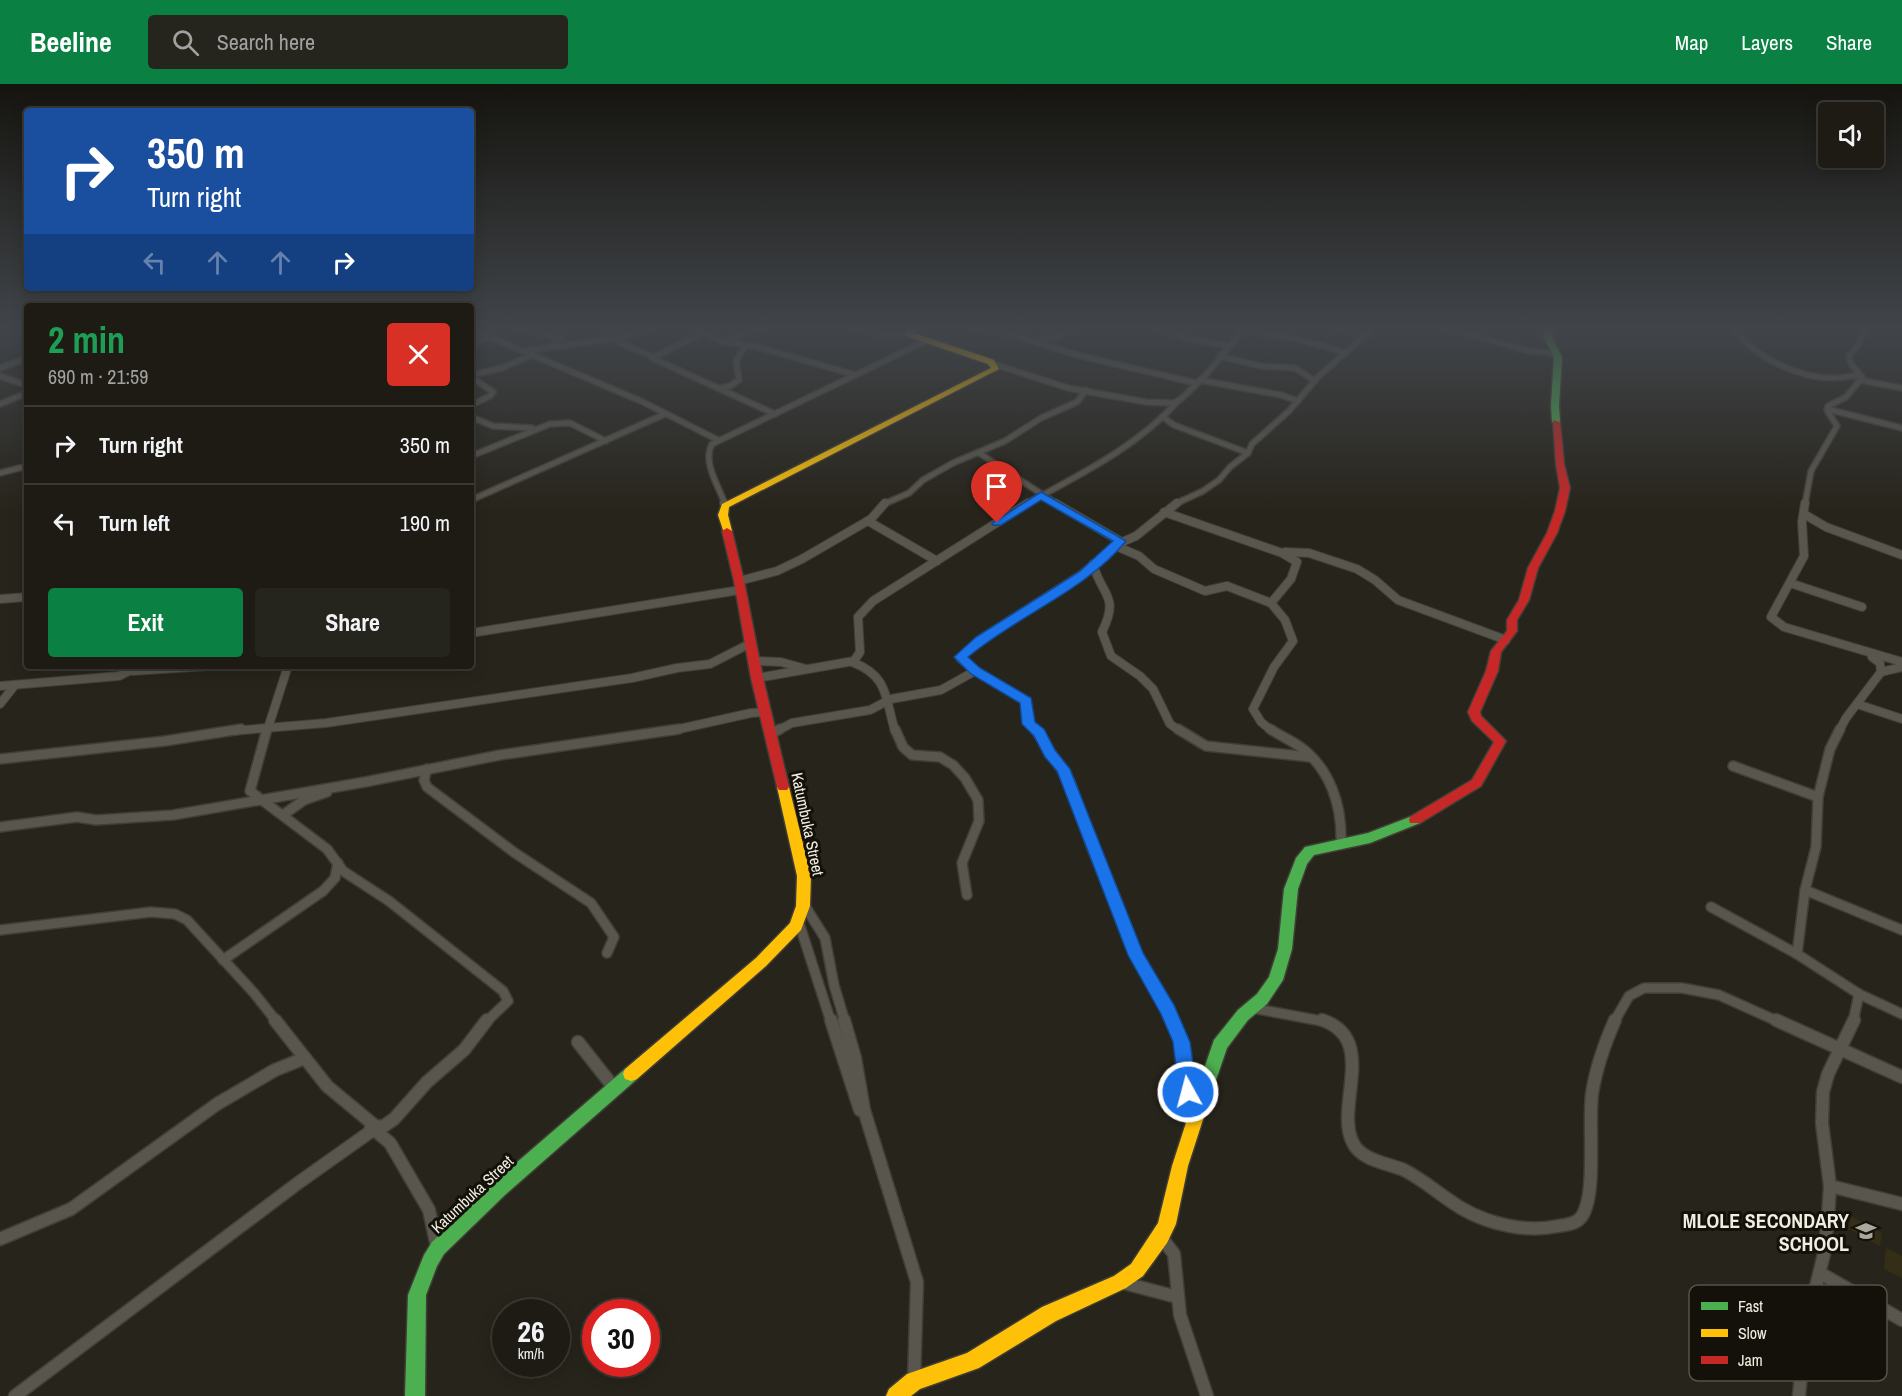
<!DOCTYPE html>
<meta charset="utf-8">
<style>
:root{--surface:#1d1b14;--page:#25241d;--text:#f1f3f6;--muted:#a0a1a0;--line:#3b3934;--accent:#0b8043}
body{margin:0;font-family:"Archivo Narrow",sans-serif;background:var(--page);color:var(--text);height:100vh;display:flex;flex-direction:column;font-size:22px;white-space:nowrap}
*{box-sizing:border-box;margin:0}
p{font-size:20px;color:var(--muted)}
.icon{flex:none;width:33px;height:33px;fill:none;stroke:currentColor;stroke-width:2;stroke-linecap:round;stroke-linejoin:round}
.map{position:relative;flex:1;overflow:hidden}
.details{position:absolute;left:24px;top:219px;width:450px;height:366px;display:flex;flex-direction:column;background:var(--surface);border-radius:6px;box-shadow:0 3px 15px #0003,0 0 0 2px var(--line)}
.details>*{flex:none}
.guide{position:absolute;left:24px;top:24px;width:450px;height:183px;border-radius:6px;box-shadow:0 3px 15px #0003,0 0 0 2px var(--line);background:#1a4fa0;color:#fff;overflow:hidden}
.buttons{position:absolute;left:1818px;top:18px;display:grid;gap:12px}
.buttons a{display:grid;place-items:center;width:66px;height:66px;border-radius:6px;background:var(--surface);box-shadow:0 3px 15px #0003,0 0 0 2px var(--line);font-size:30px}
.speed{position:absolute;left:492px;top:1215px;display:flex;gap:12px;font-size:30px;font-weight:700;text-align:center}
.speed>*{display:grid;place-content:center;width:78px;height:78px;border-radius:50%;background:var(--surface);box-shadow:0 3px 15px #0003,0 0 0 2px var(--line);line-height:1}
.speed small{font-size:15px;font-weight:400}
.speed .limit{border:9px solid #d22;background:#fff;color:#111}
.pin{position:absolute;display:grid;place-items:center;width:51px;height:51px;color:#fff;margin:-62px -26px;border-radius:50% 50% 50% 0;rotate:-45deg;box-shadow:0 0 6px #0007}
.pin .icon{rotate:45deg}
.me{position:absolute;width:66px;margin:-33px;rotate:353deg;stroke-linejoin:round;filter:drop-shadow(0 0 4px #0008)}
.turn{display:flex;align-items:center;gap:21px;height:126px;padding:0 24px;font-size:27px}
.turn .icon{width:78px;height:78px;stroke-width:2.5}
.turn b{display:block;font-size:42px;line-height:51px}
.lanes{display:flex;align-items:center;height:57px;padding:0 24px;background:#0003;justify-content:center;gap:30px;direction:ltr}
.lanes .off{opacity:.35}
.round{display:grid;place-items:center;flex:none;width:63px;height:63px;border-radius:6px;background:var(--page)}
.head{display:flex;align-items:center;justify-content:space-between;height:102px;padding:0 24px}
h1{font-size:36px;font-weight:700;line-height:45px;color:#1e9e55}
.primary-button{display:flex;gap:12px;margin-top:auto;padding:12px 24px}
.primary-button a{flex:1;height:69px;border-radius:6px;background:var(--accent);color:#fff;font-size:24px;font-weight:700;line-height:69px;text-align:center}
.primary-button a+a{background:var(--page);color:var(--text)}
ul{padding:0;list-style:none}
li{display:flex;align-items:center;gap:18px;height:78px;padding:0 24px;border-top:2px solid var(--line)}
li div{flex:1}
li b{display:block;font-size:22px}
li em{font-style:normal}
header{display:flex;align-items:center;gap:36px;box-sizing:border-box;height:84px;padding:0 30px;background:var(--accent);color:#fff}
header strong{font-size:28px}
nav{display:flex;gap:33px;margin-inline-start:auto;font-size:21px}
.search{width:420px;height:54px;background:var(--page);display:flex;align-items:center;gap:15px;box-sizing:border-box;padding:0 21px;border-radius:6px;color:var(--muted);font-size:22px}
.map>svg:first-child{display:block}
</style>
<header>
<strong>Beeline</strong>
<div class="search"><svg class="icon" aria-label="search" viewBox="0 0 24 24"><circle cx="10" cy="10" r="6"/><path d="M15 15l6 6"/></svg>Search here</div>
<nav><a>Map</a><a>Layers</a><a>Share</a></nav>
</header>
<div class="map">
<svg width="1902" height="1312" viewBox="0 0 1902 1312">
<rect width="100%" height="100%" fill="#27241b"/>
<g fill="#342e16">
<polygon points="1851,1132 1882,1149 1880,1162 1849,1145"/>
<polygon points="1886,1164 1902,1172 1902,1194 1884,1185"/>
</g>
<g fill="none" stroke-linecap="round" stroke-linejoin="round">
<g stroke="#413e36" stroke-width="8">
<g id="street-far3">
<polyline points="518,244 562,254 555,258"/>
<polyline points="694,244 722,257 754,262 856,291"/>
<polyline points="855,244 879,250 910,251"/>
<polyline points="975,244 1013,251 1077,271 1196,299"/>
<polyline points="1156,244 1187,254 1229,262"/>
<polyline points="1335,244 1366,251"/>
<polyline points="1446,244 1530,267 1546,268 1558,273"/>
<path d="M1734 244C1754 273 1797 294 1833 294 1843 294 1851 291 1861 292"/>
<polyline points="471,245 641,317 718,356"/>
<polyline points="1244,246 1294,254 1345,268"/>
<polyline points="704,248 652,274 775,330"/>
<polyline points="618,255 620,259 652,272"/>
<polyline points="727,255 761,244"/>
<polyline points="1038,256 1057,253 1074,244"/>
<polyline points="471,260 489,253"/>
<polyline points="524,267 621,253 653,244"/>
<polyline points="1220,272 1260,282 1295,284 1315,297"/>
<polyline points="994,280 1068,304 1146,318 1173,319 1181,315 1204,293 1245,244"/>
<polyline points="0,284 27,274"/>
<polyline points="471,291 502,284 532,271"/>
<polyline points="0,292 23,300"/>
<polyline points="471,293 493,308 490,312 471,321"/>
<polyline points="1862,293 1851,280 1849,272 1859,259 1866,244"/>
<polyline points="1200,296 1281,311 1298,317"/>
<polyline points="721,304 730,302 739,296 736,277 746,261"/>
<polyline points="0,320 27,309"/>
<polyline points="1827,325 1902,344"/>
<polyline points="471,333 493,342 532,344"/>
<polyline points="1163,333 1174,341 1248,369"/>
<polyline points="979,369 1057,420"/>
<polyline points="471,372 550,340 570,339 606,357"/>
<polyline points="0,389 27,382"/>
<polyline points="471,416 665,330"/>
<path d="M725 420C719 403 702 378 712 360L926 257"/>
<polyline points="884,420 909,409 923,396 953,379 1005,357 1041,334 1077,318 1086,306"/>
<path d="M1026 420C1079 391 1137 363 1178 317"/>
<polyline points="1175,420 1203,407 1219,396 1230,383 1248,369 1252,360 1289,327 1318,293 1373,244"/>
<polyline points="1805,420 1811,387 1837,342 1828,328 1828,322 1846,313 1860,296 1902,304"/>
</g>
</g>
<g stroke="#413e36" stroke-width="10">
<g id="street-far2">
<polyline points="724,419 725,422"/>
<polyline points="1805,419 1802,438 1804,472 1771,533 1784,543 1902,578"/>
<polyline points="1164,428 1282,469 1297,478 1291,495 1271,519 1285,536 1293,557 1274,583 1253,625 1261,638 1272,647"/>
<polyline points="1804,430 1826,443 1902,471"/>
<polyline points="868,437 937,477"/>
<polyline points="1120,459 1136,452 1177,419"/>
<polyline points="1116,462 1139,472 1154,485 1205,507 1227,502 1271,519"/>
<polyline points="1285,468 1309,469 1357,485 1375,496 1398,516 1506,556"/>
<path d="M1093 480C1102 513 1120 511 1102 548L1111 572 1140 592 1153 605 1170 640 1180 647"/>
<polyline points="739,497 777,487 802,475 871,435 885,419"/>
<polyline points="1790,499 1862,523"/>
<polyline points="0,515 27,513"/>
<polyline points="471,549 740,506"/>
<polyline points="754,577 781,578 806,585"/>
<path d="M852 578C889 592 885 614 895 647"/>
<polyline points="133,587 208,582"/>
<polyline points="1881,588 1902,583"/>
<polyline points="757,594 854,577 860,568 858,533 873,517 1028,419"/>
<polyline points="0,602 119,592 139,582"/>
<polyline points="0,620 15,601"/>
<polyline points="1857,620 1902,635"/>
<polyline points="231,647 326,639 632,594 677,584 710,580 751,559"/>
<polyline points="267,647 288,582"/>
<polyline points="670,647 751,629 766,628"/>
<polyline points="777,647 792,639 870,626 891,615 941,606 975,587"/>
<polyline points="1037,647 1027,637 1027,617 976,587 960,574 981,555 1081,491 1111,467 1120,457 1055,419"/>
<polyline points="1839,647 1846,634 1881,588 1880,579 1872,573"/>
</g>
</g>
<g stroke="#413e36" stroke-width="12">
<g id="street-far1">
<polyline points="267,645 250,707 327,765 343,787 389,817 503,907 508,917 486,938"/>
<polyline points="895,645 903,663 912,671 940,673 953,681 965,694 978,716 979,737 962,779 967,811"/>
<polyline points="1035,645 1070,698 1092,764 1115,813 1136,871 1173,938"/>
<polyline points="1178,645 1206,662 1310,673"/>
<path d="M1270 645C1279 651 1290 656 1299 662 1330 684 1342 721 1341 758"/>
<polyline points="771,650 780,645"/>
<polyline points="0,675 165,657 241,645"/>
<polyline points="1733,682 1818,713"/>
<polyline points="427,685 424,696 427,703 515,769 591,819 614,853 607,869"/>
<polyline points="283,731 304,716 327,708"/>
<polyline points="0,743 77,733 96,736 173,731 365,698 500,671 679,645"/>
<polyline points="1805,806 1902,846"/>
<polyline points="805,822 825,854 834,901 845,938"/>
<polyline points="1711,823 1797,870 1859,910 1902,930"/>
<polyline points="799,839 831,938"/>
<polyline points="0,846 151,828 175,830 187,836 254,909 277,938"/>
<polyline points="1797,870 1805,806 1816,763 1818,713 1830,665 1840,645"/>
<polyline points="223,876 323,807 335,794 338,779"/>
<polyline points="1252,924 1327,938"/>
<polyline points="1614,938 1629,912 1644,904 1682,904 1719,911 1779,938"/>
<polyline points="1853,938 1859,910"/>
</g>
</g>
<g stroke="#413e36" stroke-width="15">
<g id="street">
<polyline points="275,936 327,1002 374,1041 371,1043 390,1059 429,1126 437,1163"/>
<polyline points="831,936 860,1026"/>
<polyline points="844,936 855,974 864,1026 917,1198 914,1297"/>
<polyline points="1172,936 1181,958 1193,1036"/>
<path d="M1322 936C1379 955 1334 1023 1353 1059 1361 1076 1387 1079 1404 1086 1424 1096 1441 1112 1461 1124 1488 1140 1526 1149 1558 1142 1566 1141 1577 1140 1582 1132 1597 1109 1588 1040 1592 1010 1596 983 1604 961 1615 936"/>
<polyline points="1776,936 1902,993"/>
<polyline points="578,958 615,1005"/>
<polyline points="1830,1102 1902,1120"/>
<polyline points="1161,1153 1174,1170 1180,1231 1207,1312"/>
<polyline points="0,1155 71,1125 217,1020 275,986 305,974"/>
<polyline points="1820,1189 1902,1236"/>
<polyline points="1120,1198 1177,1213"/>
<polyline points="15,1312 298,1099 370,1048 371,1043 384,1042 394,1035 427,998 464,966 487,936"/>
<polyline points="1799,1312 1805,1247 1824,1170 1828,1133 1830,1102 1822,1039 1823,1008 1828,990 1854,936"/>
</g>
</g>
<g stroke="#413e36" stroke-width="3">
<g id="fast">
<polygon points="1547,244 1555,244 1551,252 1562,273 1559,321 1560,338 1556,340 1552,338 1551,321 1554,273 1543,252"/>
<polygon points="1415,731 1420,733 1421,736 1420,739 1370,759 1314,771 1307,780 1298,805 1292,865 1283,896 1267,920 1248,936 1227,964 1207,1022 1201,1025 1195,1022 1193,1017 1214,956 1238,926 1257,910 1269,893 1278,865 1284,805 1296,774 1305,763 1368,749"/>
<polygon points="631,983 637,985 639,990 637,995 506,1110 444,1170 437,1182 426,1211 425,1312 405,1312 408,1211 424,1171 432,1158 494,1098 625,985"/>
</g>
</g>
<g stroke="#413e36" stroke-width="3">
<g id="slow">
<polygon points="911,244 919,244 914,249 994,276 999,285 729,423 728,431 732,447 730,449 724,449 718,431 722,420 991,284 988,280 906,252 905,250"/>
<polygon points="783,698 787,700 789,703 811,792 810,822 801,846 766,882 637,995 631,997 625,995 623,990 625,985 756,874 790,839 796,822 797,792 777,703 779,700"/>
<polygon points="1201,1009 1207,1012 1209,1017 1188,1082 1176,1140 1167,1159 1143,1192 1126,1204 1056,1237 979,1284 920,1305 911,1312 886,1312 889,1305 907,1290 967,1269 1042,1223 1114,1192 1131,1180 1158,1139 1172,1082 1193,1017 1195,1012"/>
</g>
</g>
<g stroke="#413e36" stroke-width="3">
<g id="jam">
<polygon points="1553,336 1560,338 1564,380 1570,404 1565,427 1557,449 1538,484 1529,516 1517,536 1517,547 1501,568 1498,587 1480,628 1481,632 1506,657 1481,702 1420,739 1410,739 1409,736 1410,733 1472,696 1494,658 1472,637 1468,628 1486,587 1491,567 1507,547 1507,536 1519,516 1528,484 1547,449 1555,427 1560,404 1556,380"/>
<polygon points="727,444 732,447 744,497 763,594 789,703 787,706 779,706 777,703 751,594 734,497 722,447"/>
</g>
</g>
<use href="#street-far3" stroke="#59564e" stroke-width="5"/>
<use href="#street-far2" stroke="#59564e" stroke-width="8"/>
<use href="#street-far1" stroke="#59564e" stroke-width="9"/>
<use href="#street" stroke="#59564e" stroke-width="12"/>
<use href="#fast" fill="#4caf50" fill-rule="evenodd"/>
<use href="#slow" fill="#ffc107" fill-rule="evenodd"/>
<use href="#jam" fill="#c62828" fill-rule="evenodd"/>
</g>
<linearGradient id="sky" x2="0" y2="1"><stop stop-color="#15140f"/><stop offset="0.57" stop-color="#41454a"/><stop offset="1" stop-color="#41454a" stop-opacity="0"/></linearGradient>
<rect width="1902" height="428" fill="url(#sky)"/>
<path fill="#1a73e8" stroke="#114b97" stroke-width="1.5" d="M1041 408 1126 457C1084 508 1018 531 968 573L980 584 1031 614 1035 638 1044 645 1055 666 1070 685 1143 869 1174 921 1190 958 1197 1008 1194 1014 1188 1016 1181 1014 1179 1008 1173 958 1161 930 1128 871 1057 687 1045 673 1034 652 1022 640 1020 619 971 590 954 573 976 553 1079 488 1113 457 1041 416 1001 441H993L992 439Z"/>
<defs>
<g id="school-bare" transform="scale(1.62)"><path d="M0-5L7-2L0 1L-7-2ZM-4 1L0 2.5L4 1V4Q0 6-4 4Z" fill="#aaa79c" stroke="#131109" stroke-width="2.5" paint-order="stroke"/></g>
</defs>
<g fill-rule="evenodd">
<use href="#school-bare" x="1866" y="1147"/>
</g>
<g text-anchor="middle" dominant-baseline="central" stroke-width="6" stroke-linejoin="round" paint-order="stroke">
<g font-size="16" fill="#f1eee1" stroke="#131109">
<text transform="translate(808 740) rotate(78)">Katumbuka Street</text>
<text transform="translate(472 1110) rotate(-43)">Katumbuka Street</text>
</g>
<g font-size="20" font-weight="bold" fill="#f1eee1" stroke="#131109" text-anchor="end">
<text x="1849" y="1136">MLOLE SECONDARY<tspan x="1849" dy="23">SCHOOL</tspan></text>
</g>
</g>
<rect x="1689" y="1201" width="198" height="96" rx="9" fill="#131109" stroke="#56534a" stroke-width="1.5"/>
<rect x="1701" y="1218" width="27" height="8" fill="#4caf50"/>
<rect x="1701" y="1245" width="27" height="8" fill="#ffc107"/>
<rect x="1701" y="1272" width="27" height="8" fill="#c62828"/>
<g font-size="16" fill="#f1eee1">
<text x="1738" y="1228">Fast</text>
<text x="1738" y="1255">Slow</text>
<text x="1738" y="1282">Jam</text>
</g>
</svg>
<div class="buttons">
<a><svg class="icon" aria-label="sound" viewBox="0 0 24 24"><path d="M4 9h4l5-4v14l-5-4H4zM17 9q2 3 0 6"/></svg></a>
</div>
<div class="speed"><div>26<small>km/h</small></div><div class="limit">30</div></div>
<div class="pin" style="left:997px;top:439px;background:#d93025"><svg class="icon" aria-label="arrive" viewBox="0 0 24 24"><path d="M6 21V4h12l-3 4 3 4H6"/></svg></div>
<svg class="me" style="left:1188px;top:1008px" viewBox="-20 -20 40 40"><circle r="17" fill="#1a73e8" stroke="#fff" stroke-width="3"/><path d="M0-11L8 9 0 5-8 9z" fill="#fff"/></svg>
<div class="guide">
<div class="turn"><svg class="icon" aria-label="right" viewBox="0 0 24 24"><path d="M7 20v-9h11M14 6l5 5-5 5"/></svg><div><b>350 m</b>Turn right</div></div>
<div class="lanes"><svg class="icon off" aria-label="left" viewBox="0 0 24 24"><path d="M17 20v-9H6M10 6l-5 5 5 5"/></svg><svg class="icon off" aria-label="ahead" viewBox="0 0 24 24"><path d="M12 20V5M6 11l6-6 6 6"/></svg><svg class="icon off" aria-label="ahead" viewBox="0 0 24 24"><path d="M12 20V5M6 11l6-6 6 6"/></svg><svg class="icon" aria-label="right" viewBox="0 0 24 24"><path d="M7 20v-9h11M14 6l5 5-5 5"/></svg></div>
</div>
<section class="details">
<div class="head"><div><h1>2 min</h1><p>690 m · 21:59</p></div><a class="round" style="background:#d93025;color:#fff"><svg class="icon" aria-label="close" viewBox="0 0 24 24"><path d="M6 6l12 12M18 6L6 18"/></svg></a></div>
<ul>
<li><svg class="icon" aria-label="right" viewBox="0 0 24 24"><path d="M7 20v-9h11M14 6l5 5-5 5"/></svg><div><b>Turn right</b></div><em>350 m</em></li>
<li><svg class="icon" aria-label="left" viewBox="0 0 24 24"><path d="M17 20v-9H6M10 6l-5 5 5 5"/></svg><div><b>Turn left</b></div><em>190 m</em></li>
</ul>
<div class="primary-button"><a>Exit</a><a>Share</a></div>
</section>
</div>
